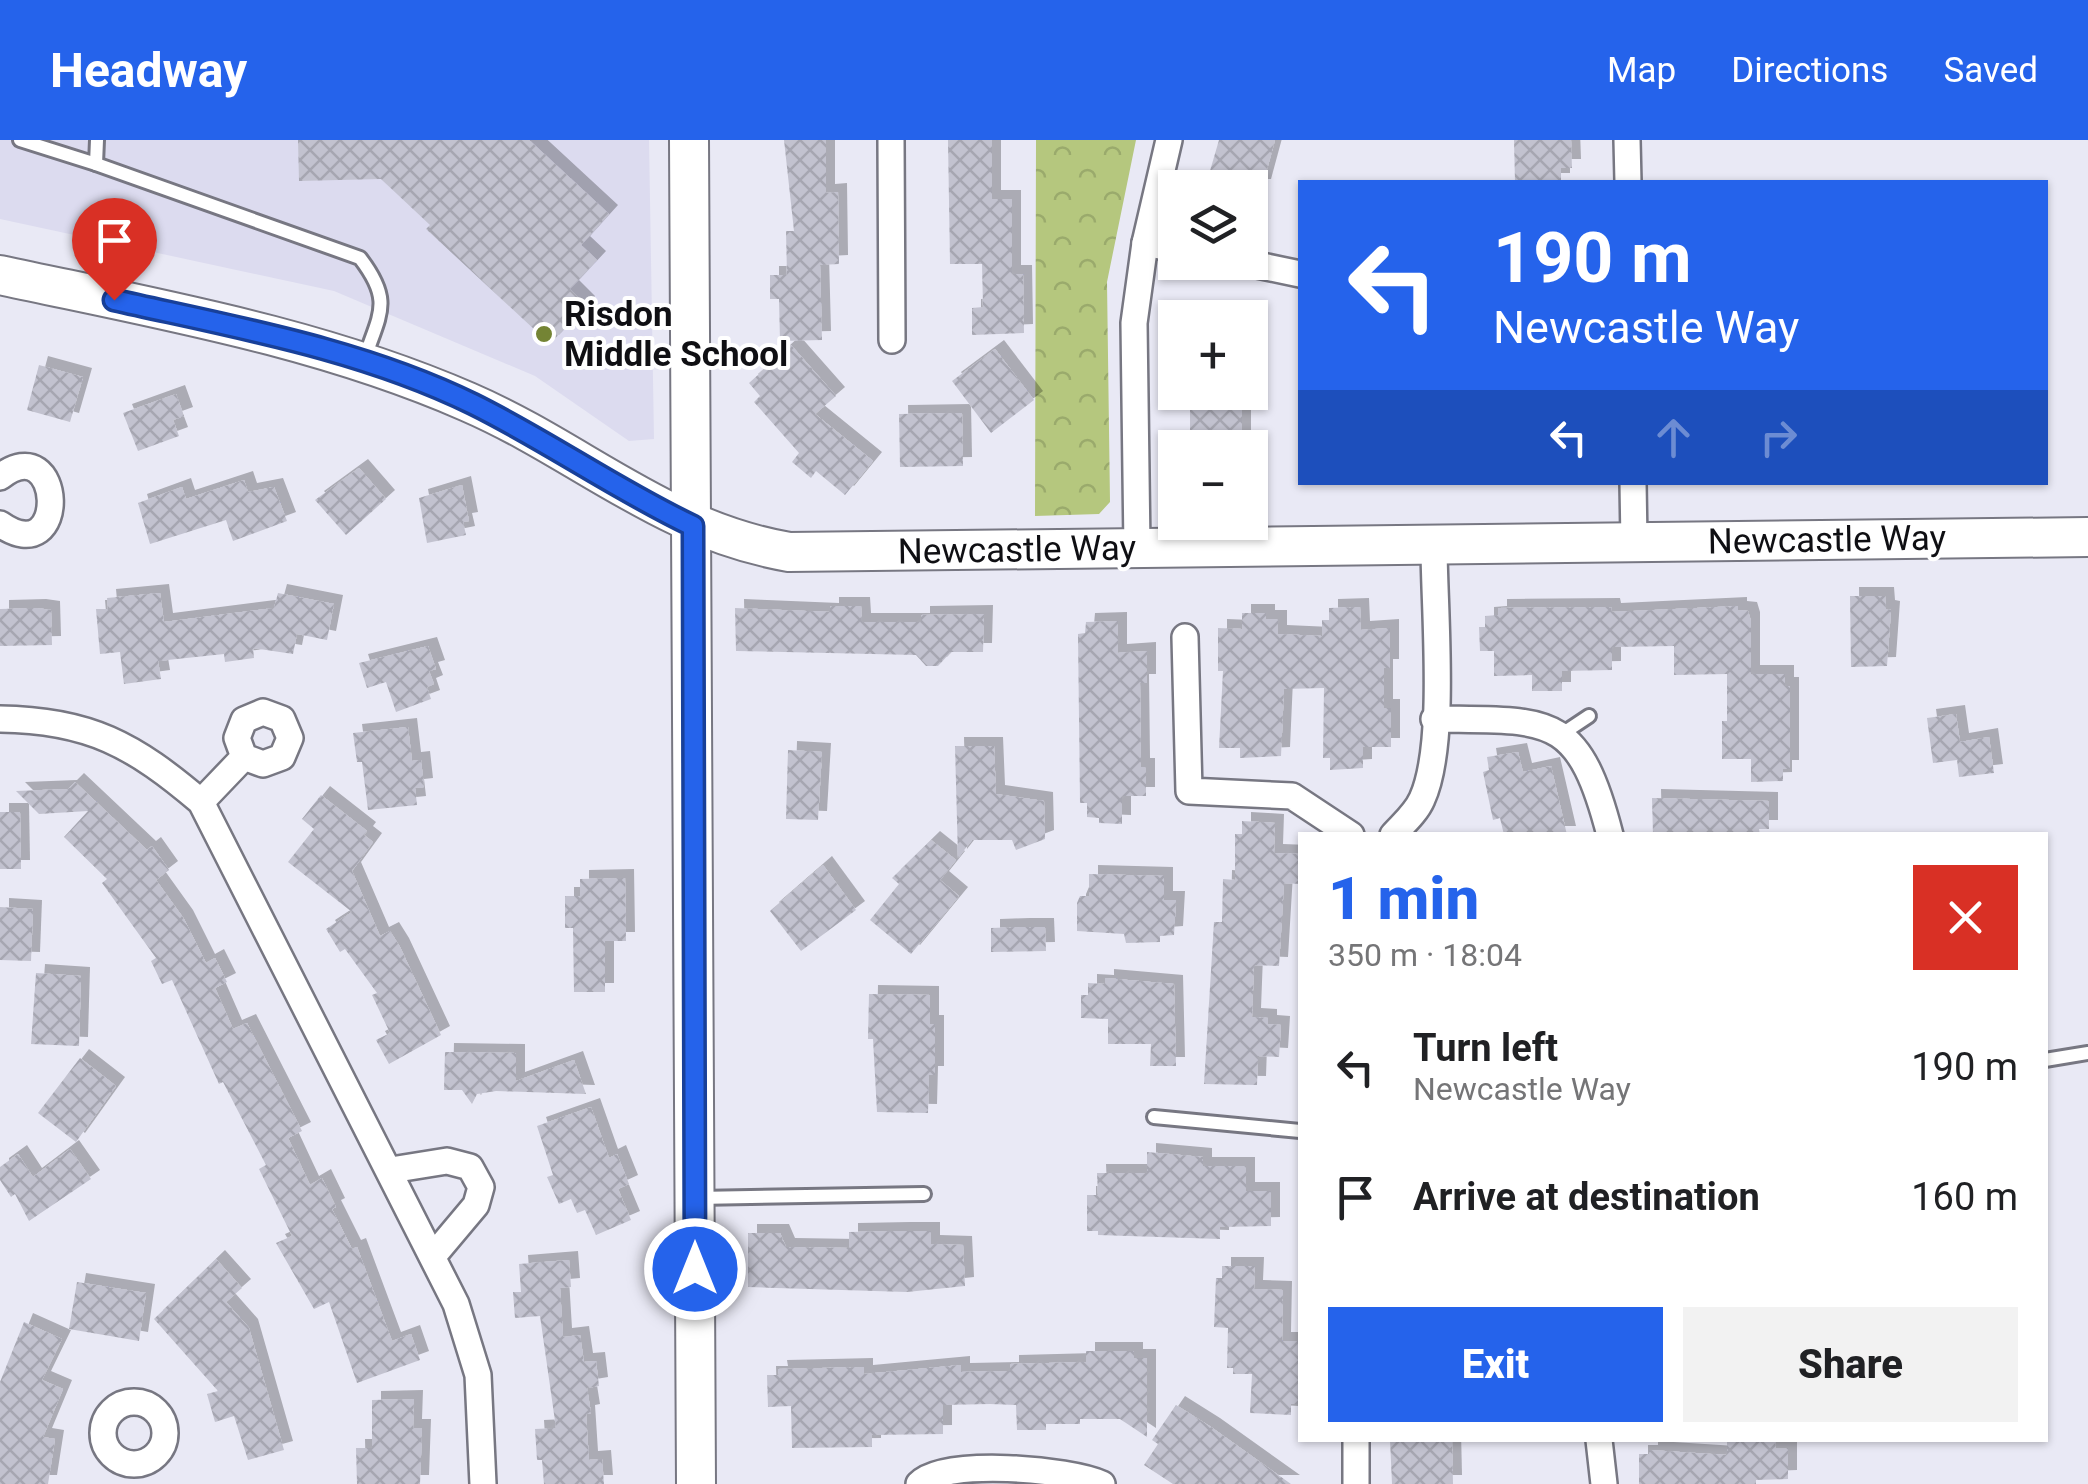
<!DOCTYPE html>
<meta charset="utf-8">
<style>
:root{--surface:#fff;--page:#f2f2f2;--text:#202124;--muted:#757577;--accent:#2563eb}
body{margin:0;font-family:Roboto,sans-serif;background:var(--page);color:var(--text);height:100vh;display:flex;flex-direction:column;font-size:38px;white-space:nowrap}
*{box-sizing:border-box;margin:0}
p{font-size:32px;color:var(--muted)}
.icon{flex:none;width:55px;height:55px;fill:none;stroke:currentColor;stroke-width:2;stroke-linecap:round;stroke-linejoin:round}
.map{position:relative;flex:1;overflow:hidden}
.panel{position:absolute;left:1298px;top:692px;width:750px;height:610px;display:flex;flex-direction:column;background:var(--surface);border-radius:0px;box-shadow:0 2px 8px #0004}
.panel>*{flex:none}
.hud{position:absolute;left:1298px;top:40px;width:750px;height:305px;border-radius:0px;box-shadow:0 2px 8px #0004;background:#2563eb;color:#fff;overflow:hidden}
.fabs{position:absolute;left:1158px;top:30px;display:grid;gap:20px}
.fabs a{display:grid;place-items:center;width:110px;height:110px;border-radius:0px;background:var(--surface);box-shadow:0 2px 8px #0004;font-size:50px}
.pin{position:absolute;display:grid;place-items:center;width:85px;height:85px;color:#fff;margin:-102px -42px;border-radius:50% 50% 50% 0;rotate:-45deg;box-shadow:0 0 10px #0007}
.pin .icon{rotate:45deg}
.me{position:absolute;width:110px;margin:-55px;rotate:0deg;stroke-linejoin:round;filter:drop-shadow(0 0 8px #0008)}
.turn{display:flex;align-items:center;gap:35px;height:210px;padding:0 30px;font-size:45px}
.turn .icon{width:130px;height:130px;stroke-width:2.5}
.turn b{display:block;font-size:70px;line-height:85px}
.lanes{display:flex;align-items:center;height:95px;padding:0 30px;background:#0003;justify-content:center;gap:50px;direction:ltr}
.lanes .off{opacity:.35}
.round{display:grid;place-items:center;flex:none;width:105px;height:105px;border-radius:0px;background:var(--page)}
.headline{display:flex;align-items:center;justify-content:space-between;height:170px;padding:0 30px}
h1{font-size:60px;font-weight:800;line-height:75px;color:var(--accent)}
.cta{display:flex;gap:20px;margin-top:auto;padding:20px 30px}
.cta a{flex:1;height:115px;border-radius:0px;background:var(--accent);color:#fff;font-size:40px;font-weight:800;line-height:115px;text-align:center}
.cta a+a{background:var(--page);color:var(--text)}
ul{padding:0;list-style:none}
li{display:flex;align-items:center;gap:30px;height:130px;padding:0 30px}
li div{flex:1}
li b{display:block;font-size:38px}
li em{font-style:normal}
header{display:flex;align-items:center;gap:60px;box-sizing:border-box;height:140px;padding:0 50px;background:var(--accent);color:#fff}
header strong{font-size:48px}
nav{display:flex;gap:55px;margin-inline-start:auto;font-size:35px}
.map>svg:first-child{display:block}
</style>
<header>
<strong>Headway</strong>
<nav><a>Map</a><a>Directions</a><a>Saved</a></nav>
</header>
<div class="map">
<svg width="2088" height="1344" viewBox="0 0 2088 1344">
<defs>
<pattern id="park-crowns" width="20" height="18" patternUnits="userSpaceOnUse" patternTransform="scale(2.5)"><rect width="20" height="18" fill="#b5c77e"/><path d="M2 6a3 3 0 1 1 6 0M12 15a3 3 0 1 1 6 0" fill="none" stroke="#9aaa6c"/></pattern>
<pattern id="building-cross-hatch" width="8" height="8" patternUnits="userSpaceOnUse" patternTransform="scale(2.5)"><rect width="8" height="8" fill="#c2c2cf"/><path d="M0 0l8 8M0 8l8-8" fill="none" stroke="#a6a6b1"/></pattern>
<filter id="shadow"><feDropShadow dx="9" dy="-9" stdDeviation="0" flood-color="#0004"/></filter>
</defs>
<rect width="100%" height="100%" fill="#e9e9f5"/>
<polygon fill="#dcdbef" points="0,0 649,0 654,299 629,301 535,236 334,151 0,79"/>
<polygon fill="url(#park-crowns)" points="1036,0 1136,0 1107,142 1110,362 1099,374 1035,376"/>
<g fill="url(#building-cross-hatch)" filter="url(#shadow)">
<polygon points="298,0 529,0 609,74 581,105 597,120 570,149 586,165 550,204 426,89 430,85 381,39 299,41"/>
<polygon points="784,0 826,0 826,53 838,52 839,124 820,125 822,200 780,201 779,159 770,159 770,135 787,135 786,91 794,91"/>
<polygon points="948,0 992,0 992,59 1012,59 1012,134 1023,134 1024,193 972,195 972,168 983,167 982,124 950,124"/>
<polygon points="1219,0 1275,0 1262,48 1205,48"/>
<polygon points="1514,0 1571,0 1572,28 1561,28 1561,42 1515,42"/>
<polygon points="791,205 836,256 815,274 873,321 845,355 816,331 811,338 792,322 799,313 754,262 760,256 749,243"/>
<polygon points="995,209 1034,260 991,293 952,241"/>
<polygon points="39,225 83,237 70,282 27,270"/>
<rect x="1190" y="252" width="52" height="56"/>
<polygon points="176,254 184,276 173,280 179,296 138,311 123,273"/>
<polygon points="962,273 963,326 900,327 899,274"/>
<polygon points="359,328 386,359 346,395 315,360"/>
<polygon points="244,340 248,352 274,347 287,381 233,401 226,380 150,404 138,363 182,347 186,359"/>
<polygon points="462,345 469,381 463,382 466,395 427,403 419,358"/>
<polygon points="160,453 164,482 274,468 278,453 334,464 327,500 297,494 293,514 253,508 254,518 225,522 224,514 158,521 161,539 124,544 120,512 100,514 96,469 108,469 107,458"/>
<polygon points="1850,456 1885,456 1886,469 1891,470 1887,526 1851,527"/>
<polygon points="830,466 861,466 862,482 921,482 921,475 984,474 983,512 951,512 938,526 926,526 916,515 736,511 735,468 830,472"/>
<polygon points="1738,466 1738,470 1748,471 1751,481 1751,534 1785,534 1785,546 1790,546 1790,629 1783,629 1783,641 1751,642 1751,619 1722,619 1722,581 1727,581 1727,534 1674,535 1674,506 1612,507 1612,530 1562,531 1562,551 1532,551 1532,535 1494,536 1494,511 1480,511 1479,487 1485,487 1485,476 1498,475 1498,468 1611,467 1612,472"/>
<polygon points="1360,467 1361,490 1390,488 1390,528 1384,528 1384,568 1391,568 1391,607 1363,607 1363,628 1330,630 1330,618 1323,618 1324,548 1284,549 1281,616 1240,618 1240,608 1219,608 1223,531 1218,531 1218,488 1242,489 1242,473 1266,473 1266,479 1278,479 1278,494 1322,496 1322,480 1329,480 1329,468"/>
<polygon points="37,468 51,470 52,505 0,506 0,469"/>
<polygon points="1118,481 1118,513 1147,511 1147,543 1140,543 1141,627 1146,627 1146,656 1122,656 1122,684 1099,683 1099,678 1087,677 1087,663 1080,663 1078,494 1085,493 1086,482"/>
<polygon points="428,506 436,529 429,531 434,544 427,547 431,559 396,572 386,542 367,548 359,523"/>
<polygon points="1956,574 1960,602 1989,597 1994,633 1959,637 1957,620 1933,623 1927,578"/>
<polygon points="408,587 412,621 421,620 424,647 415,648 417,665 368,670 362,622 357,622 353,593"/>
<polygon points="955,606 994,606 996,654 1044,661 1045,699 1016,710 1012,700 972,700 958,718"/>
<polygon points="788,610 822,612 818,680 786,679"/>
<polygon points="1518,612 1523,632 1551,626 1567,695 1504,695 1500,678 1493,680 1483,632 1489,630 1487,617"/>
<polygon points="75,642 147,710 152,706 169,730 156,740 184,779 206,823 215,818 227,842 215,848 233,889 247,883 302,991 288,998 310,1045 322,1038 336,1067 332,1069 352,1109 357,1107 392,1201 411,1194 420,1220 357,1243 329,1162 314,1169 276,1103 292,1096 259,1029 266,1025 223,942 219,944 172,840 162,844 151,821 156,818 102,743 107,739 64,697 88,671 39,674 16,651 68,649"/>
<polygon points="321,655 367,691 364,695 373,702 352,731 380,796 390,791 400,807 441,895 389,924 376,900 390,893 372,855 377,853 345,809 340,812 326,789 352,772 288,722 314,689 302,679"/>
<polygon points="1652,658 1769,661 1769,689 1759,689 1760,695 1653,695"/>
<polygon points="0,672 20,672 21,729 0,729"/>
<polygon points="1242,681 1275,683 1274,713 1300,714 1300,744 1284,743 1279,826 1254,825 1252,877 1268,878 1268,884 1281,885 1279,917 1258,916 1257,945 1204,944 1214,782 1222,782 1223,739 1235,740 1235,694 1242,694"/>
<polygon points="931,700 956,720 940,740 959,756 911,814 870,780 899,744 892,738"/>
<polygon points="823,725 856,770 801,811 770,771"/>
<polygon points="1089,734 1164,736 1164,760 1176,760 1174,795 1160,796 1160,802 1126,803 1124,794 1077,791 1077,763 1080,756 1089,756"/>
<polygon points="625,738 626,801 605,801 605,852 574,852 573,788 565,788 565,756 580,756 580,739"/>
<polygon points="0,767 33,769 31,821 0,820"/>
<polygon points="1021,787 1045,787 1046,811 991,812 991,788"/>
<polygon points="36,833 81,836 79,906 31,904"/>
<polygon points="1105,838 1174,844 1176,926 1150,926 1151,904 1108,904 1108,879 1081,878 1081,855 1088,855 1088,843 1105,844"/>
<polygon points="869,854 930,855 930,884 935,884 935,935 929,935 928,973 877,972 873,899 868,899"/>
<polygon points="445,912 516,913 516,941 574,920 586,954 496,951 477,954 472,964 462,950 444,950"/>
<polygon points="80,918 116,946 76,1002 38,973"/>
<polygon points="591,967 609,1018 617,1014 629,1044 618,1049 631,1080 596,1095 585,1070 577,1073 571,1059 559,1064 547,1037 553,1035 537,986"/>
<polygon points="70,1009 91,1039 29,1081 15,1054 11,1057 0,1040 0,1027 18,1014 33,1037"/>
<polygon points="1147,1012 1203,1017 1203,1026 1246,1026 1246,1051 1271,1051 1271,1086 1220,1087 1220,1099 1098,1095 1098,1091 1087,1091 1087,1055 1098,1055 1097,1033 1147,1033"/>
<polygon points="901,1091 931,1091 931,1104 963,1105 965,1146 907,1152 748,1147 748,1093 780,1093 786,1107 849,1108 849,1092"/>
<polygon points="216,1119 242,1148 226,1162 249,1188 284,1310 248,1320 234,1276 215,1282 207,1254 218,1251 154,1179"/>
<polygon points="569,1120 571,1147 560,1148 563,1197 580,1195 584,1222 596,1221 599,1246 587,1248 591,1273 586,1274 589,1320 602,1319 604,1344 544,1344 542,1320 537,1320 535,1289 556,1288 540,1176 515,1178 513,1152 521,1152 519,1124"/>
<polygon points="1222,1126 1255,1126 1254,1149 1283,1150 1282,1201 1300,1201 1300,1264 1291,1264 1291,1275 1250,1273 1252,1234 1233,1234 1233,1228 1227,1228 1228,1188 1214,1187 1216,1138 1222,1138"/>
<polygon points="77,1142 146,1153 139,1201 69,1189"/>
<polygon points="24,1182 62,1199 42,1240 63,1249 43,1297 55,1299 48,1344 0,1344 0,1242"/>
<polygon points="1086,1211 1134,1211 1134,1218 1147,1218 1147,1297 1120,1279 1080,1279 1080,1284 1046,1284 1046,1290 1017,1290 1016,1265 990,1264 943,1265 943,1294 872,1295 872,1307 792,1308 791,1266 768,1267 767,1235 779,1235 778,1229 864,1227 864,1234 961,1225 961,1232 1010,1231 1010,1224 1086,1222"/>
<polygon points="414,1259 413,1288 422,1288 420,1344 357,1344 356,1308 372,1308 372,1260"/>
<polygon points="1176,1265 1211,1287 1291,1344 1173,1344 1144,1325 1158,1304 1152,1300"/>
<polygon points="1390,1300 1452,1300 1453,1344 1392,1344"/>
<polygon points="1775,1301 1776,1308 1788,1308 1788,1339 1756,1340 1756,1344 1639,1344 1639,1314 1649,1314 1649,1310 1727,1315 1727,1302"/>
</g>
<g fill="none" stroke-linecap="round" stroke-linejoin="round">
<g stroke="#777782" stroke-width="18">
<g id="lane">
<polyline points="20,0 96,24"/>
<path d="M97 0 96 24 360 118C393 161 380 173 364 220"/>
<polyline points="1562,594 1589,576"/>
<polyline points="2045,920 2088,913"/>
<polyline points="1154,977 1300,991"/>
<polyline points="697,1058 924,1054"/>
</g>
</g>
<g stroke="#777782" stroke-width="30">
<g id="street">
<polyline points="891,0 892,200"/>
<polyline points="1627,0 1628,42"/>
<polyline points="1145,103 1175,109"/>
<polyline points="1243,122 1300,134"/>
<path d="M0 337C64 287 70 433 0 384"/>
<polyline points="1633,342 1634,402"/>
<polyline points="1137,408 1134,183 1145,103 1169,0"/>
<polyline points="1185,497 1189,651 1292,656 1351,695"/>
<path d="M0 579C89 580 134 605 201 662L456 1164 478 1235 483 1344"/>
<path d="M1434 579C1549 581 1578 571 1610 695"/>
<polyline points="201,662 244,617 263,624 282,617 290,598 282,579 263,572 244,580 237,598 244,617"/>
<path d="M1393 695C1403 684 1416 673 1422 659 1447 605 1434 469 1434 406"/>
<polyline points="391,1030 447,1021 470,1027 481,1047 476,1065 434,1115"/>
<circle cx="134" cy="1293" r="31"/>
<polyline points="1599,1300 1604,1344"/>
<path d="M919 1344C944 1318 1070 1329 1102 1344"/>
<polyline points="1356,1344 1356,1300"/>
</g>
</g>
<g stroke="#777782" stroke-width="42">
<g id="secondary">
<polyline points="689,0 696,1344"/>
<path d="M0 135C158 169 319 197 468 262 581 311 662 390 789 412L2088 397"/>
</g>
</g>
<use href="#lane" stroke="#fff" stroke-width="12"/>
<use href="#street" stroke="#fff" stroke-width="25"/>
<use href="#secondary" stroke="#fff" stroke-width="38"/>
</g>
<g fill="none" stroke-linecap="round" stroke-linejoin="round">
<g stroke="#184099" stroke-width="25">
<path id="route" d="M114 160C234 187 361 209 473 264 548 301 617 350 693 386L695 1129"/>
</g>
<use href="#route" stroke="#2563eb" stroke-width="18"/>
</g>
<circle fill="#748434" stroke="#fff" stroke-width="4" cx="544" cy="194" r="10"/>
<g text-anchor="middle" dominant-baseline="central" stroke-width="8" stroke-linejoin="round" paint-order="stroke">
<g font-size="35" font-weight="bold" fill="#0f0f13" stroke="#fff" text-anchor="start">
<text x="564" y="174">Risdon<tspan x="564" dy="40">Middle School</tspan></text>
</g>
<g font-size="35" fill="#0f0f13" stroke="#fff">
<text transform="translate(1827 400) rotate(-1)">Newcastle Way</text>
<text transform="translate(1017 410) rotate(-1)">Newcastle Way</text>
</g>
</g>
</svg>
<div class="fabs">
<a><svg class="icon" aria-label="layers" viewBox="0 0 24 24"><path d="M12 4l9 5-9 5-9-5zM3 14l9 5 9-5"/></svg></a>
<a>+</a>
<a>−</a>
</div>
<div class="pin" style="left:114px;top:160px;background:#d93025"><svg class="icon" aria-label="arrive" viewBox="0 0 24 24"><path d="M6 21V4h12l-3 4 3 4H6"/></svg></div>
<svg class="me" style="left:695px;top:1129px" viewBox="-20 -20 40 40"><circle r="17" fill="#2563eb" stroke="#fff" stroke-width="3"/><path d="M0-11L8 9 0 5-8 9z" fill="#fff"/></svg>
<div class="hud">
<div class="turn"><svg class="icon" aria-label="left" viewBox="0 0 24 24"><path d="M17 20v-9H6M10 6l-5 5 5 5"/></svg><div><b>190 m</b>Newcastle Way</div></div>
<div class="lanes"><svg class="icon" aria-label="left" viewBox="0 0 24 24"><path d="M17 20v-9H6M10 6l-5 5 5 5"/></svg><svg class="icon off" aria-label="ahead" viewBox="0 0 24 24"><path d="M12 20V5M6 11l6-6 6 6"/></svg><svg class="icon off" aria-label="right" viewBox="0 0 24 24"><path d="M7 20v-9h11M14 6l5 5-5 5"/></svg></div>
</div>
<section class="panel">
<div class="headline"><div><h1>1 min</h1><p>350 m · 18:04</p></div><a class="round" style="background:#d93025;color:#fff"><svg class="icon" aria-label="close" viewBox="0 0 24 24"><path d="M6 6l12 12M18 6L6 18"/></svg></a></div>
<ul>
<li><svg class="icon" aria-label="left" viewBox="0 0 24 24"><path d="M17 20v-9H6M10 6l-5 5 5 5"/></svg><div><b>Turn left</b><p>Newcastle Way</p></div><em>190 m</em></li>
<li><svg class="icon" aria-label="arrive" viewBox="0 0 24 24"><path d="M6 21V4h12l-3 4 3 4H6"/></svg><div><b>Arrive at destination</b></div><em>160 m</em></li>
</ul>
<div class="cta"><a>Exit</a><a>Share</a></div>
</section>
</div>
